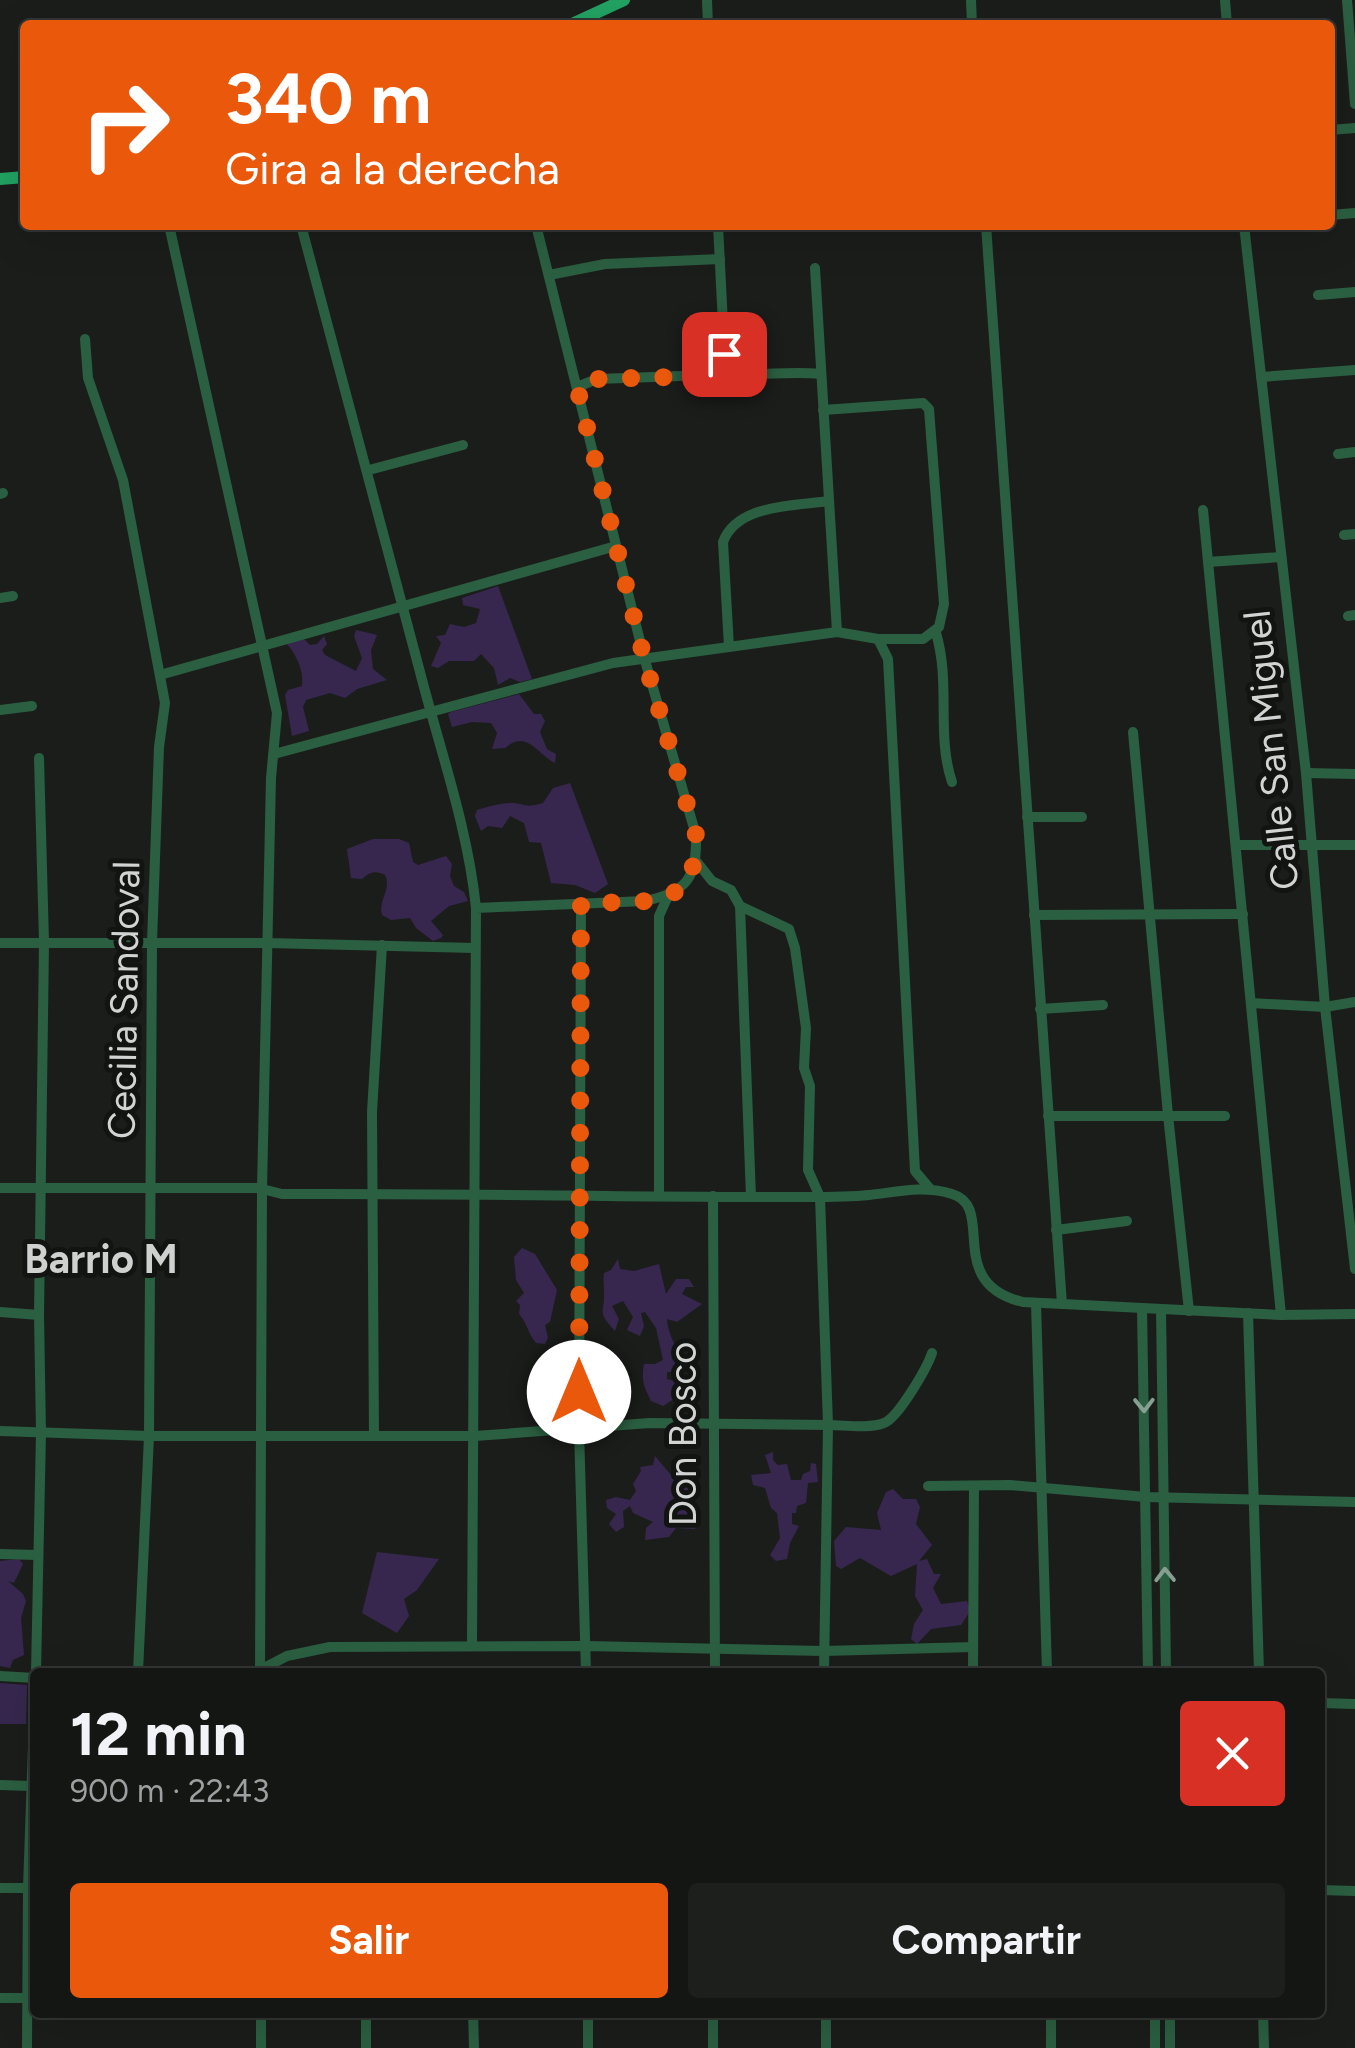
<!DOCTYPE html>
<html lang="es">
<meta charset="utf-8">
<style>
:root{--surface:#141614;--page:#1d1f1d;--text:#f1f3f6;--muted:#9d9fa0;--line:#333534;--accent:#ea580c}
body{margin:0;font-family:Figtree,sans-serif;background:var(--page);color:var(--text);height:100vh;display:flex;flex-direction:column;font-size:38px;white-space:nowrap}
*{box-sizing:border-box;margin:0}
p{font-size:32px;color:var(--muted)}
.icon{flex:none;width:55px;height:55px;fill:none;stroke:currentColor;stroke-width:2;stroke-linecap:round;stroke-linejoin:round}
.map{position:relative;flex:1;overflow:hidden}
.drawer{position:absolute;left:30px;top:1668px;width:1295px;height:350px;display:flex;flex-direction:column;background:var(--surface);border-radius:10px;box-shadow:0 10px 40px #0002,0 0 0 2px var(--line)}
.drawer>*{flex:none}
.banner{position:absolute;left:20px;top:20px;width:1315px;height:210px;border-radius:10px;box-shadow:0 10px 40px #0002,0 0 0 2px var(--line);background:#ea580c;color:#fff;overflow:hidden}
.pin{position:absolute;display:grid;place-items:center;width:85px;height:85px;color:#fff;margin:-42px;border-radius:20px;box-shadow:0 5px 15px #0006}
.me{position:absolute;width:110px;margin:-55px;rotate:0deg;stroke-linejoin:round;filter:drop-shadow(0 0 8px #0008)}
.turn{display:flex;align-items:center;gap:35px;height:210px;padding:0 40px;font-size:45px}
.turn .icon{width:130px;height:130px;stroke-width:2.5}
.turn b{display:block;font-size:70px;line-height:85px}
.round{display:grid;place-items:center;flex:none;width:105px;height:105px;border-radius:10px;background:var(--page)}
.overview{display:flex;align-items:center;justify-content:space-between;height:170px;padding:0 40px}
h1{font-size:60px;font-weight:700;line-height:75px}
.cta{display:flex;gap:20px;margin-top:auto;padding:20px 40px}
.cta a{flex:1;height:115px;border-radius:10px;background:var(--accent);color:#fff;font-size:40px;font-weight:700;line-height:115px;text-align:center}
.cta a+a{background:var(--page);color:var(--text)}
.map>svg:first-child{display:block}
</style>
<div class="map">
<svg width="1355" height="2048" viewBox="0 0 1355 2048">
<rect width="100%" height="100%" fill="#1b1d1b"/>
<g fill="#37274f">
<polygon points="498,586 532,679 520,682 510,678 498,685 494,668 481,654 474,661 449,661 438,668 431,666 441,643 436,636 445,635 450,624 464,627 476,623 480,609 463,605 462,598"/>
<path d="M356 630 377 635 371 650 373 669 387 680 357 689 345 698 330 693 306 700 303 707 309 731 292 736 285 695 288 690 302 686C304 670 296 654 286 643L301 636 310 645 317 644 324 636 327 644 322 650 325 655 356 671 362 658 354 636Z"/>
<path d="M519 694 534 714H541L545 721 540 732 547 749 556 754 555 763C536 753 527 729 505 748L492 749 497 733 491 723 472 722 452 727 448 714 451 712Z"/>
<path d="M570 783 608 884 595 893 575 885 551 883 541 843 529 842 524 823 510 816 502 828 488 826 481 831 475 816 477 810C487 807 500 803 510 803 526 803 523 809 543 803L553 788Z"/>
<path d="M373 839H399L409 843 413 862 418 865 446 856 452 864 450 876 454 886 464 892 468 901 449 906 431 921 443 935 441 938 433 941 416 928 410 918 391 920 382 915C378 901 392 888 385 875 375 870 370 872 362 879L351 878 347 849Z"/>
<path d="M522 1248 535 1254 557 1290 550 1322 545 1325 548 1338 545 1344 536 1343C528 1334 528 1324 519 1314L520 1305 516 1301 524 1293 516 1280 514 1257Z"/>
<path d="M618 1259 620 1269 634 1271 659 1264 666 1294 676 1279H689L694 1287H686L682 1294 702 1304 677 1322 667 1319C668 1339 682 1351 682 1372H667V1379L687 1385 695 1397 694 1402 680 1409 674 1399 663 1406 651 1401C644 1387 641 1380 644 1364H655L663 1360 656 1328 645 1312 641 1313 644 1326 640 1336 627 1330 633 1317 623 1301 612 1306 619 1319 615 1331C596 1311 605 1314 604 1291 604 1285 603 1279 604 1273L611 1270Z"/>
<polygon points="773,1452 773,1460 778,1465 787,1464 791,1480 801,1480 803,1474 810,1471 811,1463 816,1464 818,1482 808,1483 806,1503 797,1506 796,1513 792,1513 792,1524 799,1526 790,1543 787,1559 776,1561 770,1555 780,1538 777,1513 771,1508 765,1488 753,1485 751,1475 771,1473 765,1455"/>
<polygon points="655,1456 676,1481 687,1476 697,1484 685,1505 688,1517 699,1520 695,1529 676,1528 669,1537 645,1540 646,1528 653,1522 633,1513 630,1506 623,1511 624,1527 616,1532 609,1524 616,1514 607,1508 606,1500 616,1497 630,1500 636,1491 633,1484 641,1471 640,1467 653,1465"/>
<polygon points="893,1489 903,1499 916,1499 920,1507 916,1524 932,1545 919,1561 927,1559 934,1574 941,1574 933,1588 941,1604 967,1601 970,1611 961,1625 931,1629 917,1644 911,1639 914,1624 923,1610 915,1596 917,1564 891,1576 860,1558 841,1569 836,1566 834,1541 846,1527 881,1530 877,1513 886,1492"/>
<polygon points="377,1552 439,1559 417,1590 404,1599 409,1616 397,1633 362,1613"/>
<polygon points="19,1559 23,1564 14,1583 8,1581 23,1594 26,1601 21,1618 24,1655 13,1660 10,1668 0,1666 0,1561"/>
<polygon points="0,1683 27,1685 26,1724 0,1724"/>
</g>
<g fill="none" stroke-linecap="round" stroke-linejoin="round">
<g stroke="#2b5f41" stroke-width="10">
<polyline points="707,0 708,25"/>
<polyline points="971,0 972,25"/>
<polyline points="1225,0 1227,25"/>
<polyline points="1347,0 1355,104"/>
<polyline points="1330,130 1355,128"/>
<polyline points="1330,215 1355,213"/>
<polyline points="169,225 277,713 271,778 262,1189 260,1672"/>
<path d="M301 225C342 374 381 523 420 672 440 750 468 828 476 908"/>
<polyline points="986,225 1062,1304"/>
<polyline points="1244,225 1306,773 1325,1007 1355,1269"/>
<polyline points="815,268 837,632"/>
<polyline points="549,275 605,264 720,259"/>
<polyline points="1318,295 1355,292"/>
<polyline points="85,339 88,378 123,480 165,703 159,747 152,942 149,1436 138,1672"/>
<path d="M719 372C753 378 786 370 820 374"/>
<polyline points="1261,377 1355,370"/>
<polyline points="577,387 597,379 709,375 719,372 725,364 718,225"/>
<polyline points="1338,454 1355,452"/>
<polyline points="369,470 463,445"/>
<polyline points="0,494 3,493"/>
<polyline points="1203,510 1281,1315"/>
<polyline points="1344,535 1355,534"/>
<polyline points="1208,562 1281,557"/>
<polyline points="0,598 13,596"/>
<polyline points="1348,616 1355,615"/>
<path d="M936 633C951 683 936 735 952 782"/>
<polyline points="878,639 888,659 915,1171 931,1190"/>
<path d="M729 647 723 542C737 504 795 506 829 501"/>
<polyline points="160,675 616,546"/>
<polyline points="0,710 32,706"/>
<polyline points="1133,732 1168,1115 1189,1311"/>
<polyline points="274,754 613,663 837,632 878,639 923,639 939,627 944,604 929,409 923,403 823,410"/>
<polyline points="1306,773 1355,774"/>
<polyline points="1027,817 1082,817"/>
<polyline points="1236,845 1355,845"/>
<polyline points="581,904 579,1430 586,1672"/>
<polyline points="740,906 751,1197"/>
<polyline points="1034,915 1243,914"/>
<polyline points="0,943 267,943 475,948"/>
<polyline points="1251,1003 1325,1007 1355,1002"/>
<polyline points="1040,1009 1103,1005"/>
<polyline points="1048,1116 1225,1116"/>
<path d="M0 1188H258L282 1194C447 1193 612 1197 778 1197 808 1197 839 1198 869 1195 897 1192 924 1185 952 1194 997 1207 943 1283 1023 1302L1281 1315 1355 1314"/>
<polyline points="659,1195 659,916 668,896"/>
<polyline points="713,1196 715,1672"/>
<polyline points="1056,1230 1127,1221"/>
<polyline points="1036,1303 1047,1672"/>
<polyline points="1142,1308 1148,1672"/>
<polyline points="1161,1309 1166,1672"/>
<polyline points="0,1312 39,1315"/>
<polyline points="1248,1313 1259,1672"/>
<polyline points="0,1431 149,1436 475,1436 650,1423 828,1425 820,1197 808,1170 810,1086 804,1068 806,1028 795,948 789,929 740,906 731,890 712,881 697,862"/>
<polyline points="374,1436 372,1112 382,945"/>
<polyline points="928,1486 1010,1485 1146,1497 1355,1502"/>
<polyline points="0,1554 38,1555"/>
<path d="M472 1646 476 908 645 901C688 892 697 877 696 835L644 657 536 225"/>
<polyline points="36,1672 41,1433 39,1315 44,942 39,758"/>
<polyline points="256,1672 287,1656 330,1647 587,1646 824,1651 973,1647"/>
<path d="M824 1672 828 1425C845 1425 868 1429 884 1423 898 1418 927 1368 932 1353"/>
<polyline points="973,1672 974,1486"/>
<polyline points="0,1676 35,1678"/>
<polyline points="1320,1703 1355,1704"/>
<polyline points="0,1785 31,1786"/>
<polyline points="0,1888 28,1888"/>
<polyline points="1320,1890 1355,1891"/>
<polyline points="0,1998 28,1998"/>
<polyline points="366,2012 366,2048"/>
<polyline points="473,2012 474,2048"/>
<polyline points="588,2012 588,2048"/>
<polyline points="713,2012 713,2048"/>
<polyline points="826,2012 826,2048"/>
<polyline points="1155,2012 1155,2048"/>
<polyline points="1170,2012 1170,2048"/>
<polyline points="1263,2012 1264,2048"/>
<polyline points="27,2048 28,1888 35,1690"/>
<polyline points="261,2048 261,2012"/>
<polyline points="1051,2048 1051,2012"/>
</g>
<g stroke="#22a263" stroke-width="12">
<polyline points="570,25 624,0"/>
<polyline points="0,179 25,177"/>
</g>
</g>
<defs><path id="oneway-chevron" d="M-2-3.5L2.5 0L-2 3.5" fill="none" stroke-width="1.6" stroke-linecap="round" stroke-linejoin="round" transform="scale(2.5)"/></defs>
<g stroke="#879f91">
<use href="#oneway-chevron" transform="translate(1144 1405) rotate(89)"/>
<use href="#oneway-chevron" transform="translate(1165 1575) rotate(-91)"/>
</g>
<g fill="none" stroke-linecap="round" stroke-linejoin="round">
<path stroke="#ea580c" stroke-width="18" stroke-dasharray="0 32.4" d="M579 1392 581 904C640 898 698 917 696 835L644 658 577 387 597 379 710 376C721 371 725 366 724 354"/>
</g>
<g text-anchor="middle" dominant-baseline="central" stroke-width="10" stroke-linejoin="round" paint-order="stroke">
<g font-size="38" fill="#d2d4d3" stroke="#121412">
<text transform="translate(1271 750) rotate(-96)">Calle San Miguel</text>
<text transform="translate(124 1000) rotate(-89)">Cecilia Sandoval</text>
<text transform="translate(683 1434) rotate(-90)">Don Bosco</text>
</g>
<g font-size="40" font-weight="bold" fill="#ced1cf" stroke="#121412">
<text x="101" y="1259">Barrio M</text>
</g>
</g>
</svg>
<div class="pin" style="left:724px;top:354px;background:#d93025"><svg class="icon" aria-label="arrive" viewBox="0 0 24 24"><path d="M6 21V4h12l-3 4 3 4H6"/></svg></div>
<svg class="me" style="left:579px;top:1392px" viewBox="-20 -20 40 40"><circle r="19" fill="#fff"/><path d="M0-13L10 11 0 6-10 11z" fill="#ea580c"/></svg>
<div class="banner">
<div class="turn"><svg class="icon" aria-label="right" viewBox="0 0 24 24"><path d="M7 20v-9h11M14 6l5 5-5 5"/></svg><div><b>340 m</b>Gira a la derecha</div></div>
</div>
<section class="drawer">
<div class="overview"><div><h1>12 min</h1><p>900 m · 22:43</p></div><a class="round" style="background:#d93025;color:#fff"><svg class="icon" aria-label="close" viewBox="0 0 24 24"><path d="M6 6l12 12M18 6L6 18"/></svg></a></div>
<div class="cta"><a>Salir</a><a>Compartir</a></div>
</section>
</div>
